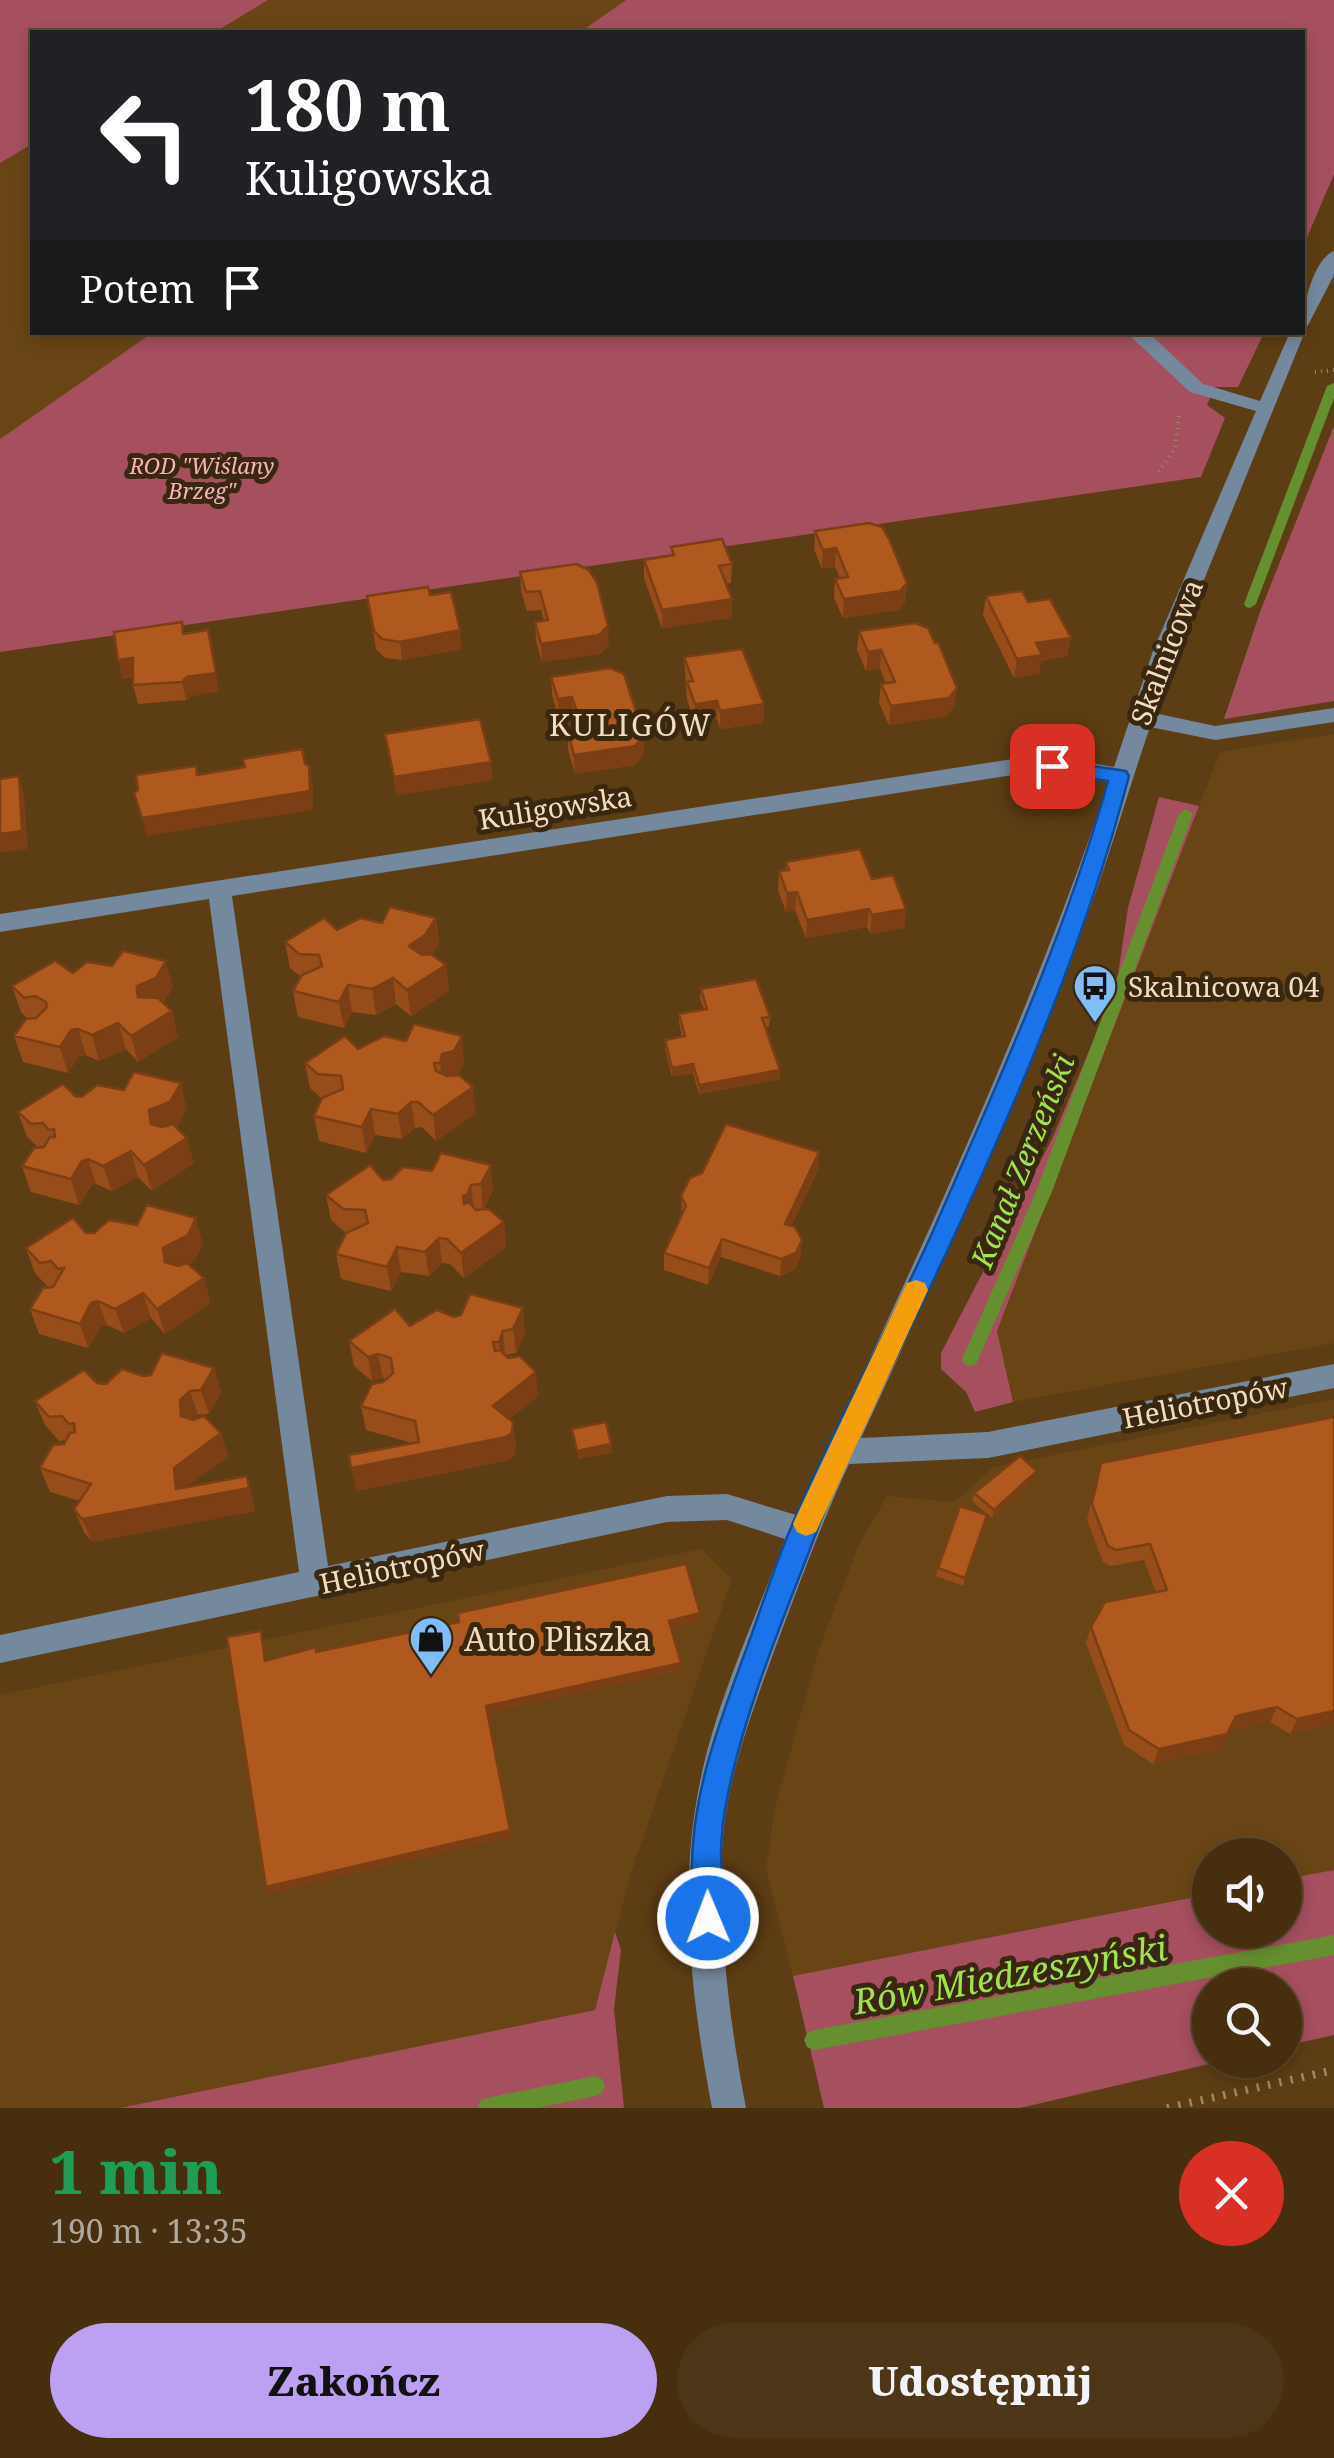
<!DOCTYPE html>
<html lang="pl">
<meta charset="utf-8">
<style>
:root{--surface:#462e0e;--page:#4d3617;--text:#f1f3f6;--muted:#b0a89e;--line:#5e4a2e;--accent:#bca0f2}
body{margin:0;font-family:"Noto Serif",serif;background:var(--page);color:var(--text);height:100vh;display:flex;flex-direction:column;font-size:38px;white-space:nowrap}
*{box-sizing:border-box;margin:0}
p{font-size:32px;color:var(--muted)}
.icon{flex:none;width:55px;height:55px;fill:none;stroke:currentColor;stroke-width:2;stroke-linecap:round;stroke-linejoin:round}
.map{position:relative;height:2108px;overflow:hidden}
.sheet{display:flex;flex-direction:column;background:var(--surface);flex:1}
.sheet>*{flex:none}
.guide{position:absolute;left:30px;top:30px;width:1275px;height:305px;border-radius:0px;box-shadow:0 5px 15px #0003,0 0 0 2px var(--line);background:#202124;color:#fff;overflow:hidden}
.tools{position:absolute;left:1192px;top:1838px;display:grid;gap:20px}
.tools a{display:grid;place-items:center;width:110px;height:110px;border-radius:50%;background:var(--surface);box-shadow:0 5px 15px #0003,0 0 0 2px var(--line);font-size:50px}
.pin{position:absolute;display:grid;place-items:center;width:85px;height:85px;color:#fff;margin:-42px;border-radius:20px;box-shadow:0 5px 15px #0006}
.me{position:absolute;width:110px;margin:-55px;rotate:359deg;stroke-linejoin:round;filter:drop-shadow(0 0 8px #0008)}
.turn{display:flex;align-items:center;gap:35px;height:210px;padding:0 50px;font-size:45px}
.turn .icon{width:130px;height:130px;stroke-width:2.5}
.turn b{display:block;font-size:70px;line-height:85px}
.then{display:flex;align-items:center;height:95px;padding:0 50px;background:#0003;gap:20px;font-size:38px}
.round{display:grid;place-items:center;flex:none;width:105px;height:105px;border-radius:52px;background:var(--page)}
.summary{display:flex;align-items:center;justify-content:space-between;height:170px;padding:0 50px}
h1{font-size:60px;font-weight:800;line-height:75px;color:#1e9e55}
.action{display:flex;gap:20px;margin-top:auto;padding:20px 50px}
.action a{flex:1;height:115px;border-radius:60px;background:var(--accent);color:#111;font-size:40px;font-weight:800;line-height:115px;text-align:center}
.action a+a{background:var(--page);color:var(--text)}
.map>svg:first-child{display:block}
</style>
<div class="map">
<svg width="1334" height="2108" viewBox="0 0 1334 2108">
<rect width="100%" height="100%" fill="#5d3d13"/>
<g fill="#694515">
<polygon points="268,0 626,0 580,32 215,32"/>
<polygon points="32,144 32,332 152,333 0,439 0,163"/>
<polygon points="1334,734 1334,1343 1013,1402 997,1332 1220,752"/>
<polygon points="1334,1399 1334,1870 1285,1879 1285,1855 1210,1855 1210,1894 793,1976 766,1869 775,1807 819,1649 859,1544 887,1496 954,1502 993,1467"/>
<polygon points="701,1549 732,1579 629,1879 596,2010 120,2108 0,2108 0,1695"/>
</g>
<g fill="#a54f5f">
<polygon points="0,0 268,0 215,32 32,32 32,144 0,163"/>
<polygon points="626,0 1334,0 1334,174 1303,247 1302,32 580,32"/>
<polygon points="152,333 1264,333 1238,387 1215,387 1207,405 1225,418 1201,477 0,652 0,439"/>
<polygon points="1334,426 1334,701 1224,719 1260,612"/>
<polygon points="1159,797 1199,806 997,1331 1013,1402 975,1412 966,1392 941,1369 941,1353 1053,1137 1116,987 1128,908"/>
<polygon points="1334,1870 1334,2035 1285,2046 1285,1985 1210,1985 1210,2060 1226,2060 1020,2108 824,2108 793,1976 1210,1894 1210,1930 1285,1930 1285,1879"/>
<polygon points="615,1932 621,1950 614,2009 624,2108 120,2108 595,2010"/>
</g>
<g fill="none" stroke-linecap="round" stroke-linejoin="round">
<g fill="#669030" fill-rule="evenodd">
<polygon points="1334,383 1334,398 1256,604 1250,608 1246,607 1244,604 1327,386"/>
<polygon points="1186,809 1193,814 1051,1194 976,1364 970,1366 964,1364 962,1359 1035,1194 1179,814"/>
<polygon points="1334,1935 1334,1955 814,2050 807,2047 804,2040 807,2033 814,2030"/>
<polygon points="595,2076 602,2079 605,2086 602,2093 595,2096 538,2108 477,2108 480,2101 487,2098"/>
</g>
<g stroke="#a28663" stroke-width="4" stroke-dasharray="1 5" stroke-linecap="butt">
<polyline points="1315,372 1334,370"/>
<polyline points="1159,472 1175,448 1179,413"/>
</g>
<polyline stroke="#a28663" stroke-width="8" stroke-dasharray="2.5 9" stroke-linecap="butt" points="1167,2108 1334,2070"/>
<path fill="#75899e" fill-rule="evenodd" d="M1334 251V275L1306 329 1175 651 1154 713 1215 726 1334 708V722L1215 740 1150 727C1128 791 1109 858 1085 922 1018 1097 940 1268 861 1438L988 1432 1334 1364V1388L988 1458 849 1464C820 1526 797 1590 773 1654 750 1718 725 1783 722 1852 719 1937 730 2025 746 2108H712C693 2008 679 1898 697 1798 712 1709 754 1623 785 1539L727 1520 667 1522 0 1663V1635L299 1572 209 899 0 932V914L1013 759H1067L1114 767 1153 651 1256 411 1190 392 1126 332H1148L1203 384 1260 401 1290 332H1302C1302 310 1312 260 1334 251ZM1013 775H1067L1109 782C1023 1035 909 1277 796 1515L727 1494 667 1496 328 1566 232 896Z"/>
</g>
<g fill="#974d1a">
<polygon points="815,531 907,583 905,602 899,610 843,618 834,598 835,579 840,578 835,567 822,569 814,549"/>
<polygon points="671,547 732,564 731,583 726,584 732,599 731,618 662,628 644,578 644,560 671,556"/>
<polygon points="520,572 609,645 600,654 542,662 536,641 535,622 544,621 541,610 527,611 521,591"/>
<polygon points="430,595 462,649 402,660 385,658 376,649 367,596"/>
<polygon points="986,596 1028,602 1071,638 1067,656 1041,661 1039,674 1014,678 983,615"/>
<polygon points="182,622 184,634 219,691 191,696 186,700 138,704 133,685 133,677 123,679 118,660"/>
<polygon points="859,631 954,707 947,716 889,725 879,703 881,684 886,683 880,669 866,671 857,650"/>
<polygon points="684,657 764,704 763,723 720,729 717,719 695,722 687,700"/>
<polygon points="551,677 644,736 644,754 635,765 575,774 568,750 568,732 577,730 573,716 559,718 552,695"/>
<polygon points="385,734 493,780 397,795"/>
<polygon points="786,862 872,879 906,909 904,928 870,934 867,927 806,938 795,910 786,912 778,890 779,871 786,870"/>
<polygon points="436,918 439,944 432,954 446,965 449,991 411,1016 396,1004 376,1015 352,1012 344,1028 298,1017 293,991 301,977 290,968 285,942 337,930 382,923"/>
<polygon points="73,973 173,987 163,1003 172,1011 178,1037 138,1062 126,1049 99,1061 86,1055 79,1056 68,1073 23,1062 14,1036 28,1019 21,1012 12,986"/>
<polygon points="701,989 770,1017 769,1027 765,1027 780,1079 699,1094 693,1073 672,1077 665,1049 665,1040 682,1036 679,1023 679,1014 704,1009 700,999"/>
<polygon points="406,1041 464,1062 458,1075 476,1113 436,1141 422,1127 415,1128 402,1139 375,1135 366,1153 319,1141 314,1116 322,1099 310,1088 305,1063 358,1049"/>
<polygon points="75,1096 187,1109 176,1128 194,1163 152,1191 138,1177 112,1191 96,1184 91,1186 79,1205 31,1192 22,1166 38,1147 27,1137 18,1112"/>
<polygon points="819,1152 818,1170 791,1226 801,1257 794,1270 780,1276 721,1257 708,1285 664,1270 664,1253 682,1215 681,1196"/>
<polygon points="441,1153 493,1190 484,1209 504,1222 506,1247 464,1278 450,1264 442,1263 429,1276 401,1272 391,1291 341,1279 336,1254 346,1233 331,1220 326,1195 383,1180 432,1171"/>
<polygon points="86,1233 203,1244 195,1260 188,1264 204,1278 210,1303 165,1334 151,1318 124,1333 107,1325 100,1327 88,1348 39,1334 30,1309 49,1288 35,1273 26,1248"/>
<polygon points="461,1315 525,1333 516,1353 505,1355 538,1396 509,1419 516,1445 514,1456 509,1460 356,1491 412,1443 366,1430 361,1406 386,1379 383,1378 372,1381 354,1366 349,1341 410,1326"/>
<polygon points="214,1368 221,1392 209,1414 198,1415 192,1420 221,1433 228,1457 186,1487 247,1476 255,1511 92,1542 84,1532 74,1509 80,1501 50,1492 40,1468 64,1444 66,1440 59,1441 45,1425 35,1401 97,1383 106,1384 143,1376"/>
<polygon points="1101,1463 1334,1724 1290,1734 1270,1722 1229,1731 1220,1749 1153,1764 1124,1745 1086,1643 1091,1627 1156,1592 1144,1560 1111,1566 1103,1562 1087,1520"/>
<polygon points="1037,1471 1034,1479 992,1518 972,1501 974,1493"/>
<polygon points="987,1515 963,1586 936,1576 938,1568"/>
</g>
<g fill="#7b3e15">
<polygon points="836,548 835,567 822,569 823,550"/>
<polygon points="907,583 905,602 899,610 843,618 844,599"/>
<polygon points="732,599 731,618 662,628 662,610"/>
<polygon points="608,626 609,645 600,654 542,662 541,644"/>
<polygon points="208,630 219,691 191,696 186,700 182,682"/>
<polygon points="460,630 462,649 402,660 400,642"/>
<polygon points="1071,638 1067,656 1041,661 1039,674 1014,678 1017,659 1036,643"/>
<polygon points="881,650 880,669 866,671 868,652"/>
<polygon points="133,658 138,676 123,679 118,660"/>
<polygon points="957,688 954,707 947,716 889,725 891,706"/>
<polygon points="572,697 573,716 559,718 558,699"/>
<polygon points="717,701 717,719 695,722 695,704"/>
<polygon points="764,704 763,723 720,729 720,711"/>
<polygon points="644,736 644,754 635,765 575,774 574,755"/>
<polygon points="491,762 493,780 397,795 394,777"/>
<polygon points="309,766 313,785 313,810 146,836 142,818"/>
<polygon points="19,776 24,795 28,849 0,853 0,834"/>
<polygon points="797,892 795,910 786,912 787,893"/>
<polygon points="869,909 867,927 806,938 807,920"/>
<polygon points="906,909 904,928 870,934 872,915"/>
<polygon points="436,918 439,944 428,961 409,946"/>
<polygon points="166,961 173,987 162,1004 138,997 137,986"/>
<polygon points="446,965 449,991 411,1016 407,990"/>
<polygon points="393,978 396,1004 376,1015 372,989"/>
<polygon points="348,985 352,1012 344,1028 339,1002"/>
<polygon points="172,1011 178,1037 138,1062 131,1036"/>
<polygon points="118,1023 126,1049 99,1061 92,1035"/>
<polygon points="78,1029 86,1055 79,1056 68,1073 60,1047 71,1030"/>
<polygon points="462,1036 464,1062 457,1077 443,1089 440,1063 442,1054"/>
<polygon points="693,1064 693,1073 672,1077 672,1068"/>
<polygon points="780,1070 780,1079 699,1094 699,1085"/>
<polygon points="181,1083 187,1109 177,1127 156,1136 151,1124 149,1110"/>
<polygon points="473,1087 476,1113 436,1141 433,1115"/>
<polygon points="411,1102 415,1128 402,1139 398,1114"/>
<polygon points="371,1109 375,1135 366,1153 362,1127"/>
<polygon points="187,1138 194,1163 152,1191 144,1165"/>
<polygon points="131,1151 138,1177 112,1191 103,1166"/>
<polygon points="819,1152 818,1170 783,1241 785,1224"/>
<polygon points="88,1159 96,1184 91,1186 79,1205 71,1179 82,1161"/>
<polygon points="491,1165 493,1190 483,1210 481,1184"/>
<polygon points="471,1185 474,1211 466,1221 463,1196"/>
<polygon points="196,1218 203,1244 195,1260 171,1273 165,1262 163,1248"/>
<polygon points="504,1222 506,1247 464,1278 461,1253"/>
<polygon points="439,1238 442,1263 429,1276 425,1252"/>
<polygon points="722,1239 721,1257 708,1285 709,1268"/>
<polygon points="802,1240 801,1257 794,1270 780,1276 781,1259"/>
<polygon points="397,1247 401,1272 391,1291 387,1267"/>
<polygon points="204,1278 210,1303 165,1334 157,1309"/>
<polygon points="143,1293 151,1318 124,1333 115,1309"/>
<polygon points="98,1301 107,1325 100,1327 88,1348 80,1324 91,1303"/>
<polygon points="523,1308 525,1333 516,1353 513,1329"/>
<polygon points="503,1331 505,1355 501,1366 499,1342"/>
<polygon points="378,1354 383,1378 372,1381 368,1357"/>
<polygon points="214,1368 221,1392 209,1414 201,1390"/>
<polygon points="536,1372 538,1396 495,1430 493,1406"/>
<polygon points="190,1391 198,1415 187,1424 181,1416 180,1400"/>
<polygon points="513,1422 516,1445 514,1456 509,1460 356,1491 351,1468"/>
<polygon points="221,1433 228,1457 181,1491 247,1476 255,1511 92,1542 82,1519 176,1489 174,1468"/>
<polygon points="611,1444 612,1453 578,1459 577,1451"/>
<polygon points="1037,1471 1034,1479 992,1518 994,1510"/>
<polygon points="700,1613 700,1621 669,1629 669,1621"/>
<polygon points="681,1663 681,1671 488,1714 486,1706"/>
<polygon points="1277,1707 1270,1722 1229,1731 1220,1749 1153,1764 1159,1749 1236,1716"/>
<polygon points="1334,1711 1334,1724 1290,1734 1297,1719"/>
<polygon points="510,1830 511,1837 268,1894 266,1887"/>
</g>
<g fill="#b0591e" stroke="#7b3e15" stroke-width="2.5">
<polygon points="869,523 882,527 890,541 907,583 900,591 844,599 835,579 848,577 836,548 823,550 815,531"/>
<polygon points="722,539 732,564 719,566 732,599 662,610 644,560 674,555 671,547"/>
<polygon points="576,564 589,570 597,583 608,626 599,635 541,644 535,622 548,620 540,591 526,592 520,572"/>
<polygon points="428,587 430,595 451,592 460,630 400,642 382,639 374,631 367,596"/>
<polygon points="1022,591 1028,602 1050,599 1071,638 1036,643 1042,655 1017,659 986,596"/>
<polygon points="182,622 183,634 208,630 216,673 187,677 182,682 133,685 133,658 118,660 114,632"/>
<polygon points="915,623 928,628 935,643 938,642 957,688 949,698 891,706 881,684 895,682 881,650 868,652 859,631"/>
<polygon points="742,649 764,704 720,711 717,701 695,704 687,682 693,681 684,657"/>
<polygon points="610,668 624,674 644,736 635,746 574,755 568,732 581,729 576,709 572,697 558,699 551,677"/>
<polygon points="480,719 491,762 394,777 385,734"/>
<polygon points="302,749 305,764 309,766 310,791 142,818 134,793 138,790 136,775 196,766 197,775 245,767 243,759"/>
<polygon points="19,776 22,831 0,834 0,779"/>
<polygon points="860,849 872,879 893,875 906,909 872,915 869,909 807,920 797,892 787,893 779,871 789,870 786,862"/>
<polygon points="390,907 436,918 425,935 409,946 422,955 431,954 446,965 407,990 393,978 372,989 348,985 339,1002 293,991 302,975 322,966 319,955 299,954 285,942 324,918 337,930 361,918 382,923"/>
<polygon points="123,951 166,961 156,978 137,986 137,992 138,997 158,998 172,1011 131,1036 118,1023 92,1035 78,1029 71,1030 60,1047 14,1036 26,1019 36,1018 47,1007 46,1002 35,996 24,998 12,986 55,961 73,973 87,962 112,966"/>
<polygon points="756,979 770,1017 762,1018 780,1070 699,1085 693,1064 672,1068 665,1040 685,1036 679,1014 707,1009 701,989"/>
<polygon points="414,1024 462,1036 454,1051 442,1054 440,1063 434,1063 436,1071 447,1076 459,1075 473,1087 433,1115 418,1102 411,1102 398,1114 371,1109 362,1127 314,1116 322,1098 343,1089 342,1082 341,1076 318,1074 305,1063 345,1036 358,1049 384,1036 406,1041"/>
<polygon points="134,1072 181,1083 170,1102 149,1110 151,1124 162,1127 173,1124 187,1138 144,1165 131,1151 103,1166 88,1159 82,1161 71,1179 22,1166 34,1148 44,1147 50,1137 55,1137 54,1129 49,1130 43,1123 31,1124 18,1112 63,1084 75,1096 82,1097 97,1085 124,1090"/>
<polygon points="726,1124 819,1152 785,1224 795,1227 802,1240 796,1253 781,1259 722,1239 709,1268 664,1253 686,1206 681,1196 690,1178 702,1173"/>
<polygon points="441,1153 491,1165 481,1184 471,1185 467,1195 463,1196 464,1204 469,1202 476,1210 489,1209 504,1222 461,1253 447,1239 439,1238 425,1252 397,1247 387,1267 336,1254 346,1233 368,1223 365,1210 343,1209 326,1195 370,1165 383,1180 391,1179 403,1167 432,1171"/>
<polygon points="147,1205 196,1218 188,1235 163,1248 165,1262 178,1266 187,1263 204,1278 157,1309 143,1293 115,1309 98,1301 91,1303 80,1324 30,1309 43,1288 53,1287 64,1268 58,1269 51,1261 40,1263 26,1248 73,1218 86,1233 94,1233 109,1220 137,1225"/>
<polygon points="470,1294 523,1308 513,1329 503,1331 499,1342 493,1342 495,1351 500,1350 508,1358 520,1356 536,1372 493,1406 513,1422 512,1433 506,1437 351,1468 349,1455 419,1442 415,1421 361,1406 372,1384 383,1382 393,1373 391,1358 378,1354 368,1357 349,1341 395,1309 410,1326 437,1310 454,1317 461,1315"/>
<polygon points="162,1353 214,1368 201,1390 190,1391 180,1400 181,1416 193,1420 204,1416 221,1433 174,1468 176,1489 247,1476 249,1488 82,1519 74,1509 91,1484 40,1468 53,1445 64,1444 70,1433 75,1432 74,1423 69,1424 62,1416 49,1417 35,1401 84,1370 97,1383 106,1384 122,1369 143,1376 151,1375"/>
<polygon points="1334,1417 1334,1711 1297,1719 1277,1707 1236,1716 1227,1734 1159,1749 1129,1730 1091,1627 1105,1602 1167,1590 1150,1544 1116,1550 1108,1546 1092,1504 1101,1463"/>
<polygon points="606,1422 611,1444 577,1451 572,1429"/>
<polygon points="1020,1456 1037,1471 994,1510 974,1493"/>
<polygon points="960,1506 987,1515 965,1578 938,1568"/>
<polygon points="686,1564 700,1613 669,1621 681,1663 486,1706 510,1830 266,1887 227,1637 261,1631 265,1661 316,1647 316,1652 459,1622 458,1613"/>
</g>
<path fill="#1a73e8" stroke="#114b97" stroke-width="2.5" d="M1052 760 1126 771 1129 776C1082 955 1005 1129 926 1296 889 1375 845 1454 815 1536 783 1620 746 1706 728 1794 724 1813 721 1835 721 1854 721 1878 728 1907 719 1929L708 1933 697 1929C691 1913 692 1894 692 1877 690 1800 717 1729 743 1658 759 1616 772 1572 790 1530 832 1428 888 1332 933 1231 997 1084 1065 936 1108 781L1045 771V762Z"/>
<polygon fill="#f59e0b" points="916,1280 925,1283 928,1290 816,1532 806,1536 797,1532 793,1524 797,1515 907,1283"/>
<defs>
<g id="bus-pin" transform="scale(2.25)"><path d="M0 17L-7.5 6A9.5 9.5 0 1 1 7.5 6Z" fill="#81bdfa" stroke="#392710"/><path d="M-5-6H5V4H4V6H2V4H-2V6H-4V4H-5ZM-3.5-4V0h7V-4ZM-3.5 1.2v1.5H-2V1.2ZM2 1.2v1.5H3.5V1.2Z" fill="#111"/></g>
<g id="shop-pin" transform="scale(2.25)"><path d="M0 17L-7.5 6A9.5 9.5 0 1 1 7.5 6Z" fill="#81bdfa" stroke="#392710"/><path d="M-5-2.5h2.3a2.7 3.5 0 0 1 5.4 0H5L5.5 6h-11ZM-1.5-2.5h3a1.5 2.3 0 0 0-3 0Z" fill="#111"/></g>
</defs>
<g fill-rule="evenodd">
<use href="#bus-pin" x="1095" y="986"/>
<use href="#shop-pin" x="431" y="1638"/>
</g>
<g text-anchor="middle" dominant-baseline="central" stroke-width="10" stroke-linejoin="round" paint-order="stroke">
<g font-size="22" font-style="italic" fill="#f5b2bb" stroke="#392710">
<text x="202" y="465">ROD "Wiślany<tspan x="202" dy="25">Brzeg"</tspan></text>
</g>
<g font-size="28" fill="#f4dcc1" stroke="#392710">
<text transform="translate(1166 652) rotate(-69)">Skalnicowa</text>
<text transform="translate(555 807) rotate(-9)">Kuligowska</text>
<text transform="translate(1205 1402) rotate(-11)">Heliotropów</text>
<text transform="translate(402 1566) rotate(-12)">Heliotropów</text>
</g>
<g font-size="28" fill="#f4dcc1" stroke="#392710" text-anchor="start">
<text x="1128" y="986">Skalnicowa 04</text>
</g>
<g font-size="30" letter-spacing="2.5" fill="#f4dcc1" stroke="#392710">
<text x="631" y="724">KULIGÓW</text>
</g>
<g font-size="30" font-style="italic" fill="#a0e446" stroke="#392710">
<text transform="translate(1022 1161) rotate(-68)">Kanał Zerzeński</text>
</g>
<g font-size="32" fill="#f4dcc1" stroke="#392710" text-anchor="start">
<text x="464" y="1638">Auto Pliszka</text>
</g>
<g font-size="35" font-style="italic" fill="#a0e446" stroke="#392710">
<text transform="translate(1010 1974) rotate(-10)">Rów Miedzeszyński</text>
</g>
</g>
</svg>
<div class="tools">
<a><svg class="icon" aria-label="sound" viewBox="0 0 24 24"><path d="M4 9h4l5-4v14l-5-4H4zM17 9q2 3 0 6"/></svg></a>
<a><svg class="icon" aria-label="search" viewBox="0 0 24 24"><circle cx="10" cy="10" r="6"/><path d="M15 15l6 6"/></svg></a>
</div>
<div class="pin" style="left:1052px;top:766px;background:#d93025"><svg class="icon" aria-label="arrive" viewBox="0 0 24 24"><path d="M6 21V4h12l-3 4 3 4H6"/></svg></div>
<svg class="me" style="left:708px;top:1918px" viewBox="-20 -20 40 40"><circle r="17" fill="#1a73e8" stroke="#fff" stroke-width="3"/><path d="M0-11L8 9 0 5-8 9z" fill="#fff"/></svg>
<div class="guide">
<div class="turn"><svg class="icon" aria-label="left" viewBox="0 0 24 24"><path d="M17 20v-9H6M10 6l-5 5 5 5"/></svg><div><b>180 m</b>Kuligowska</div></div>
<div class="then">Potem<svg class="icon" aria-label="arrive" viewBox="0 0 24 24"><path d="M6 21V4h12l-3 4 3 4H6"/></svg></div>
</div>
</div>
<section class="sheet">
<div class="summary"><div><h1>1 min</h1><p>190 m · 13:35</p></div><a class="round" style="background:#d93025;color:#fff"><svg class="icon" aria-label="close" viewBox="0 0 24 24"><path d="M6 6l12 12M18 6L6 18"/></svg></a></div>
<div class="action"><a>Zakończ</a><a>Udostępnij</a></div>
</section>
